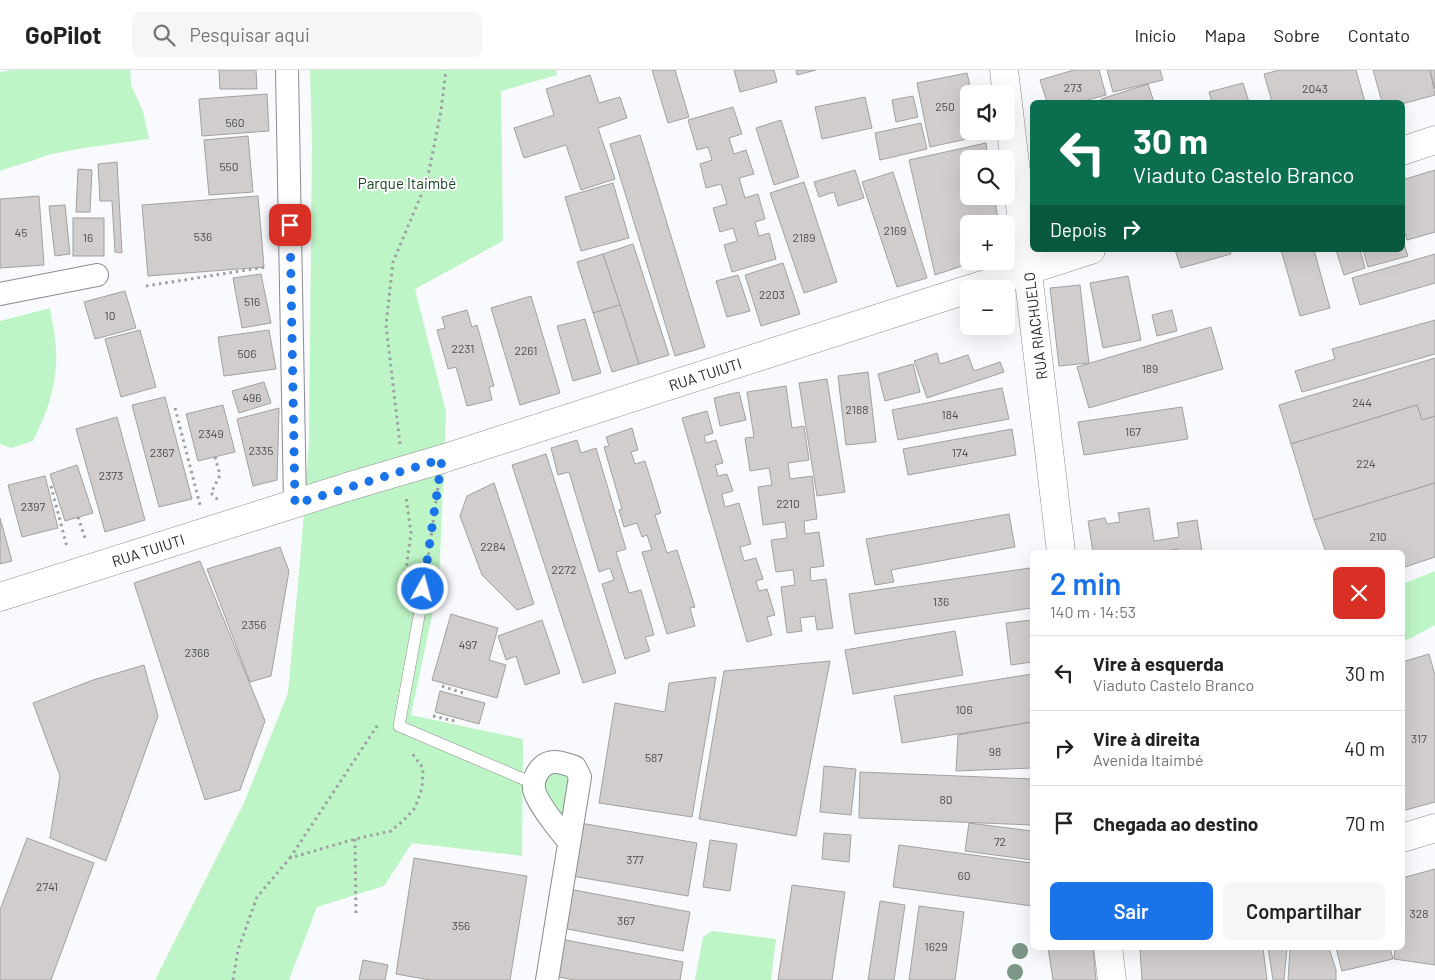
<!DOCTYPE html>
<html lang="pt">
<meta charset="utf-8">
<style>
:root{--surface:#fff;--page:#f6f6f6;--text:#222;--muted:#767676;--line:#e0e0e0;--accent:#1a73e8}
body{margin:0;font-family:Barlow,sans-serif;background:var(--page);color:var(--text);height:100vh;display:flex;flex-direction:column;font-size:19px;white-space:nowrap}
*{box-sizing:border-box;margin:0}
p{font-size:16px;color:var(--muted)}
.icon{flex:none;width:28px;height:28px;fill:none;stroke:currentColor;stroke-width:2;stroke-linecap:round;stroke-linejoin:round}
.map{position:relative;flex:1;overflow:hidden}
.details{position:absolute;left:1030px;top:480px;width:375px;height:400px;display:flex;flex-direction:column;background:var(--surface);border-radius:8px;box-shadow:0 5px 20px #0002}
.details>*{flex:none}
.hud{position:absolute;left:1030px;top:30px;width:375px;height:152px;border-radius:8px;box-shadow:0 5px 20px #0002;background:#0b6e4f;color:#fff;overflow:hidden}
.tools{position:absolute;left:960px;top:15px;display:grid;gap:10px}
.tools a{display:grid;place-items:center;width:55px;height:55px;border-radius:8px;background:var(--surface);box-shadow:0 5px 20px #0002;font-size:25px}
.pin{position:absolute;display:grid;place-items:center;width:42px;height:42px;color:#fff;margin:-21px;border-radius:10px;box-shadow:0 2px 8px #0006}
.me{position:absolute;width:55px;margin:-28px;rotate:7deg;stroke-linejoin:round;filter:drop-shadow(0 0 4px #0008)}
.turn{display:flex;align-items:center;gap:18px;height:105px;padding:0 20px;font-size:22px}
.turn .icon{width:65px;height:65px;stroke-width:2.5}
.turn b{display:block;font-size:35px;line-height:42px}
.then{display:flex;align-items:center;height:48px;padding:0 20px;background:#0003;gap:10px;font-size:19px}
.round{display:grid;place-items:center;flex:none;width:52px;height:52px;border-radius:8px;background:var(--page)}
.summary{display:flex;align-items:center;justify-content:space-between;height:85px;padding:0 20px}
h1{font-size:30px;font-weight:600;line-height:38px;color:var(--accent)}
.cta{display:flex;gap:10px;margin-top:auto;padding:10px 20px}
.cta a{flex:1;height:58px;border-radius:8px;background:var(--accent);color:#fff;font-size:20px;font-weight:600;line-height:58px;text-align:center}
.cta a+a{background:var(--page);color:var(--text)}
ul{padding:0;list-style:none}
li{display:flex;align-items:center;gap:15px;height:75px;padding:0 20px;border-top:1px solid var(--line)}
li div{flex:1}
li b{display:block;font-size:19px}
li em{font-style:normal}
header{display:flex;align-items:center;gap:30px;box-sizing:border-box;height:70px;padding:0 25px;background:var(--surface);border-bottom:1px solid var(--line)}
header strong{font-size:24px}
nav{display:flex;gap:28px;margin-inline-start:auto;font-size:18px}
.search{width:350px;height:45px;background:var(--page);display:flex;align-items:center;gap:12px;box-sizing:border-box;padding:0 18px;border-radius:8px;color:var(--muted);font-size:19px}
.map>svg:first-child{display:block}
</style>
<header>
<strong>GoPilot</strong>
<div class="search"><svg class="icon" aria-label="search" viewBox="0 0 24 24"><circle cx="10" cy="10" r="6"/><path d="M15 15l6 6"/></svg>Pesquisar aqui</div>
<nav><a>Início</a><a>Mapa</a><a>Sobre</a><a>Contato</a></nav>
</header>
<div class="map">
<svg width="1435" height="910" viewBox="0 0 1435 910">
<rect width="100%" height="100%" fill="#f9fafd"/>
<g fill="#bef5c6">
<polygon points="12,0 130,0 131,15 143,41 149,69 83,78 52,84 0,101 0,2"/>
<polygon points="310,0 556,0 557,5 501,21 503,171 415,219 446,342 439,512 411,645 523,669 522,786 412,773 384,816 317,837 289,910 155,910 244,733 288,623 301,480 309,372 312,72"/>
<path d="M50 238C52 252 56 267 56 281 58 313 47 343 33 371L11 378 0 374V251Z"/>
<polygon points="1435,501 1435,555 1409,569 1403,571 1403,514"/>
<polygon points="552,702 567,705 570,711 562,751 544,720 546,708"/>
<polygon points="712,861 776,869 771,910 695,910 703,867"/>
</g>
<g fill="#d0cdcc" stroke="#a3a0a0">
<polygon points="219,0 256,0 257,19 220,19"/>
<polygon points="652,0 675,0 689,47 668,53"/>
<polygon points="734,0 774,0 777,12 740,22"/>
<polygon points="796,0 816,0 797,5"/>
<polygon points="1074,0 1099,0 1106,25 1080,32 1047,32 1040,10"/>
<polygon points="1107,0 1160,0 1163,10 1113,22"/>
<polygon points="1280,0 1356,0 1365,32 1272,32 1264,4"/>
<polygon points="1373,0 1430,0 1435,25 1402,34 1402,32 1382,32"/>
<polygon points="1430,0 1435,0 1435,19"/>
<polygon points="967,3 972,24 969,24 969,61 980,61 981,66 930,77 917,13"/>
<polygon points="590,5 599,33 620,27 627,48 598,58 615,109 581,120 566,75 524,88 514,58 554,45 546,19"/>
<polygon points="1243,13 1249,32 1212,32 1209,22"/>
<polygon points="1148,14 1154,32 1102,32 1101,29"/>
<polygon points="267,24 269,61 202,66 199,29"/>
<polygon points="913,26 918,47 896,52 892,30"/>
<polygon points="865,27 872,58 822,69 815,37"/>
<polygon points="733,37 742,64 729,68 734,84 746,80 754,104 739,108 745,128 758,124 765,149 755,152 759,166 769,163 776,189 732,202 724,175 737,171 733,158 720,162 713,138 727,134 721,114 706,118 700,94 712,90 708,77 697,80 688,50"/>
<polygon points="781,50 799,107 774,115 756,58"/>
<polygon points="921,53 927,79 880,90 875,63"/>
<polygon points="640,65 705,277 675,286 610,74"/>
<polygon points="248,66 253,122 209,125 204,70"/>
<polygon points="986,73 988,89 969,89 969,126 994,126 999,154 969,154 969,191 977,191 935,205 909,90"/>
<polygon points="117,92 122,183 115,182 112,131 100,131 98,94"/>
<polygon points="78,99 92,100 90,142 76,142"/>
<polygon points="855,100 864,128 838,136 834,122 819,127 814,112"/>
<polygon points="1435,100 1435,162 1407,170 1402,154 1402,110"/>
<polygon points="893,102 927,208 897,217 862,112"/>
<polygon points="804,112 837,212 804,223 770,123"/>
<polygon points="613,113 629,168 581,181 565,127"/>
<polygon points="39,126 44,195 0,198 0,129"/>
<polygon points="258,126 264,197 148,206 142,135"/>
<polygon points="65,135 70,184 55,186 49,136"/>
<rect x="73" y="148" width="31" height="38"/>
<polygon points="1402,168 1408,186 1368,197 1363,180 1402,180"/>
<polygon points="633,174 669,285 639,294 603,184"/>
<polygon points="1175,180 1230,180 1231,184 1181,198"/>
<polygon points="1281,180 1314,180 1330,238 1300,246"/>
<polygon points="1336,180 1360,180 1365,198 1344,205"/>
<polygon points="603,184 620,235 593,243 577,192"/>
<polygon points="1435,184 1435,213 1360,235 1352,208"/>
<polygon points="783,193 800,244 761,256 745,205"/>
<polygon points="261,204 271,253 242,258 233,208"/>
<polygon points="738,205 750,241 727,247 716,211"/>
<polygon points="1128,206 1141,270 1103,278 1090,213"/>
<polygon points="1080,215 1089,293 1059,296 1050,218"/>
<polygon points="125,221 136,258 95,269 84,232"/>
<polygon points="531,226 560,323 520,335 491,238"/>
<polygon points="620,235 639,294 612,302 593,243"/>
<polygon points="467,240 472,257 477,255 494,316 489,317 492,330 467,336 456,297 448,299 437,260 445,258 442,247"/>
<polygon points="1172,240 1177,261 1157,266 1152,245"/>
<polygon points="585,249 601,303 573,311 557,256"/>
<polygon points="1435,250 1435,284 1302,322 1295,301 1335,289 1332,279"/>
<polygon points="1211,257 1223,299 1089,338 1077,297"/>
<polygon points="140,260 156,317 121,327 105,269"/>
<polygon points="269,260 276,299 224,306 218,267"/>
<polygon points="937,283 940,294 968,285 974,301 1000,292 1004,302 927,328 914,291"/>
<polygon points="1435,288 1435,346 1422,350 1417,335 1291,374 1279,335"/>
<polygon points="913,294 920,322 885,331 878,304"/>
<polygon points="868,302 876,372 846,375 838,306"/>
<polygon points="827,309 845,422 817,426 799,313"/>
<polygon points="264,312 271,333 239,343 232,321"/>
<polygon points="786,316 792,358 804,356 809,390 788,393 790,409 812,406 817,449 804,451 805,464 819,462 824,496 810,498 811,511 826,509 833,558 817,560 815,546 800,548 802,561 787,563 781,517 795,515 793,500 776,502 771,470 787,468 785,452 763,455 758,417 772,415 769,398 750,401 745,368 754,367 747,322"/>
<polygon points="1002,318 1009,349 898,370 892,340"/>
<polygon points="739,322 746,350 720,356 714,328"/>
<polygon points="165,327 192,429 159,437 132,335"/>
<polygon points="223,335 235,382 198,391 186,344"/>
<polygon points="1417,335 1422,350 1435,346 1435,413 1314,450 1291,374"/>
<polygon points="1182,337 1188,369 1084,385 1078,352"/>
<polygon points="279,338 277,410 253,416 237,349"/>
<polygon points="707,341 713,363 704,366 706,373 716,370 723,393 715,395 718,406 727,404 733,421 722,424 725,437 739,433 751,474 740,477 744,491 756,488 763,509 756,511 759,521 767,519 775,545 767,547 772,565 747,572 682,348"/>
<polygon points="117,347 145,450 105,462 76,359"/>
<polygon points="632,358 638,380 631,382 635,394 645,391 661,443 655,445 667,483 677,480 695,537 690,538 695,556 667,564 642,482 652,480 647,465 642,467 637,453 624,457 619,440 622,439 604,377 609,376 606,367"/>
<polygon points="1012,359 1016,385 908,405 903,379"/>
<polygon points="577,370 581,383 596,378 626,479 616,482 629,523 641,520 654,565 645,567 650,581 625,589 602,514 614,510 610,498 599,502 569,402 558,405 551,378"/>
<polygon points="546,384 616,603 583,613 512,395"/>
<polygon points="77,395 93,443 65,451 50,404"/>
<polygon points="45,406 58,458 22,467 8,415"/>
<polygon points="494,413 534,534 517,540 482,505 460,446 467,426"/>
<polygon points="1435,413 1435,487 1402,498 1402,482 1326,482 1314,450"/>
<polygon points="1149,438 1154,471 1179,467 1177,453 1197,450 1202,482 1178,482 1178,479 1158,482 1093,482 1088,451 1105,448 1107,454 1120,452 1118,443"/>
<polygon points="1009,444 1015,477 891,500 894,512 875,515 866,469"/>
<polygon points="0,448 12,491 0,494"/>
<polygon points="280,477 289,501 271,606 250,612 207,499"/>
<polygon points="200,491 265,651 240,720 205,730 134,513"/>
<polygon points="1030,498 1032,517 1032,538 855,564 849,524"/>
<polygon points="451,544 498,558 489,590 506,595 497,628 432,610"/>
<polygon points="542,550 560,603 525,615 516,586 506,590 498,566"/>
<polygon points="1032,550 1032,592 1011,595 1006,553"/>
<polygon points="955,561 963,605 853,624 845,580"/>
<polygon points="1429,584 1435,605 1435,732 1402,741 1402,592"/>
<polygon points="830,591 796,766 699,749 724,601"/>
<polygon points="144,595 158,646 106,791 50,768 60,706 33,633 93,610"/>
<polygon points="1032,604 1032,652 902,673 894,626"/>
<polygon points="716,607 692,747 599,733 615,633 665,642 669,613"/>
<polygon points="440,621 485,633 479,654 435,642"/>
<polygon points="1032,652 1032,698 956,701 958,665"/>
<polygon points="824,696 856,699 851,745 820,742"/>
<polygon points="860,702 1032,709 1032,755 859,748"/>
<polygon points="580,753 697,773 688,826 572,806"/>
<polygon points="969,753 1032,761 1032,790 965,781"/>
<polygon points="824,763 851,765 849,792 822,789"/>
<polygon points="27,768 94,793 51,910 0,910 0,840"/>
<polygon points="710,770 737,774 730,821 703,817"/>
<polygon points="899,775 1032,793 1032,836 893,817"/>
<polygon points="414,788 527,806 510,910 430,910 396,904"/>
<polygon points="1435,799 1435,895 1394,889 1395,878 1402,878 1402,808"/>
<polygon points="792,815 845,822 832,910 778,910"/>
<polygon points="569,819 690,842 683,881 562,858"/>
<polygon points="880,831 905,835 894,910 868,910"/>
<polygon points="919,836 964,842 955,910 909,910"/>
<polygon points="560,869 683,892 680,910 574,910 554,906"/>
<polygon points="1048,878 1093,878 1096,910 1053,910"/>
<polygon points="1151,878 1263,878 1267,910 1142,910 1140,880"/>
<polygon points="1268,878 1287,878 1284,910 1273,910"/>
<polygon points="1290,878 1329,878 1336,900 1336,910 1288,910"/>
<polygon points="1336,878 1390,878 1393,889 1342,901"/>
<polygon points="363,890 388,895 385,910 359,910"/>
</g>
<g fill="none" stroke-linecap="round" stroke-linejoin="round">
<g stroke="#8b8c8f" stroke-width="12">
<polyline id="service" points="421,535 399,656 535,714"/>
</g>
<g stroke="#8b8c8f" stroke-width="24">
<g id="minor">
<polyline points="287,0 295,434"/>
<polyline points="0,224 97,205"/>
<path d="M547 910 580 707 575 697C564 693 551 688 542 697 536 703 533 711 534 719 536 732 560 761 569 772"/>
</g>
</g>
<g stroke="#8b8c8f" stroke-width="29">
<g id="tertiary">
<polyline points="1004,0 1061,482"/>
<polyline points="1402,81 1435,70"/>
<polyline points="970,219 1091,180"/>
<polyline points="442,389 969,219"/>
<polyline points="0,527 347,417"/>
<polyline points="1402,768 1435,758"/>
<polyline points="1108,878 1112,910"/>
</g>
</g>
<g stroke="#9e9fa1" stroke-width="3" stroke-dasharray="2.5 4" stroke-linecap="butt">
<polyline points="146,216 266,197"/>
<polyline points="175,338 200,435"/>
<polyline points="400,374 386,255 393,192 427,111 441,41 446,0"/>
<polyline points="215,387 220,405 211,423 218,430"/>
<polyline points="51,416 67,477"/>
<polyline points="78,447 86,471"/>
<polyline points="424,517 438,417"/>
<polyline points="402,528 411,463 406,427"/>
<polyline points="442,616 463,623"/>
<polyline points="433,646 455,651"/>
<polyline points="355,769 356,845"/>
<polyline points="290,788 379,653"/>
<polyline points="233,910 238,880 257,827 290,788 355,769 391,761 404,750 415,738 422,718 423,698 411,682"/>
</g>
<use href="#service" stroke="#fff" stroke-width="11"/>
<use href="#minor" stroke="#fff" stroke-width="22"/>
<use href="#tertiary" stroke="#fff" stroke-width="28"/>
<g stroke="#8b8c8f" stroke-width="29" stroke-linecap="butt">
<polyline id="tertiary-bridge" points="347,417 442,389"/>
</g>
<use href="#tertiary-bridge" stroke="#fff" stroke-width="28"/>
</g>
<g fill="#7d9685">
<circle cx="1020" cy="881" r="8"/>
<circle cx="1015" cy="902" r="8"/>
</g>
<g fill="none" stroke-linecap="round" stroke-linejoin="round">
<polyline stroke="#1a73e8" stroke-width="9" stroke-dasharray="0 16.2" points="290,155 295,434 442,389 423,519"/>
</g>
<g text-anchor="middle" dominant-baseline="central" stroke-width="4" stroke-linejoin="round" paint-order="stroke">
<g font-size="12" fill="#4e4e4e">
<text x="1073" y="17">273</text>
<text x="1315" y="18">2043</text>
<text x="945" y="36">250</text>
<text x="235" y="52">560</text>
<text x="229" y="96">550</text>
<text x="895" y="160">2169</text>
<text x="21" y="162">45</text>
<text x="203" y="166">536</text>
<text x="88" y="167">16</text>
<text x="804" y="167">2189</text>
<text x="772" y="224">2203</text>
<text x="252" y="231">516</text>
<text x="110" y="245">10</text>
<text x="463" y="278">2231</text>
<text x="526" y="280">2261</text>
<text x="247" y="283">506</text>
<text x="1150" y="298">189</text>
<text x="252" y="327">496</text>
<text x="1362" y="332">244</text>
<text x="857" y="339">2188</text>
<text x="950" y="344">184</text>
<text x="1133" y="361">167</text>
<text x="211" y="363">2349</text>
<text x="261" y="380">2335</text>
<text x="162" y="382">2367</text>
<text x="960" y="382">174</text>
<text x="1366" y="393">224</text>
<text x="111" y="405">2373</text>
<text x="788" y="433">2210</text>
<text x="33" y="436">2397</text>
<text x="1378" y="466">210</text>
<text x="493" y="476">2284</text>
<text x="564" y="499">2272</text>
<text x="941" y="531">136</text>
<text x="254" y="554">2356</text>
<text x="468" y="574">497</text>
<text x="197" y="582">2366</text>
<text x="964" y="639">106</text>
<text x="1419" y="668">317</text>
<text x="995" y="681">98</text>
<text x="654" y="687">587</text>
<text x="946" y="729">80</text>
<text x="1000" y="771">72</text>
<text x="635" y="789">377</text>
<text x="964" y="805">60</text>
<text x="47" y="816">2741</text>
<text x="1419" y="843">328</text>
<text x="626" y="850">367</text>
<text x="461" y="855">356</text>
<text x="936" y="876">1629</text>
</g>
<g font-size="15" fill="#174522" stroke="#fff">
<text x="407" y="113">Parque Itaimbé</text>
</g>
<g font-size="15" fill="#222324" stroke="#fff">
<text transform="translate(1035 256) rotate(-97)">RUA RIACHUELO</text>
<text transform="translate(705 304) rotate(-18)">RUA TUIUTI</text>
<text transform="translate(148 480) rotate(-18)">RUA TUIUTI</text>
</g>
</g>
</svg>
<div class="tools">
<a><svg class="icon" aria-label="sound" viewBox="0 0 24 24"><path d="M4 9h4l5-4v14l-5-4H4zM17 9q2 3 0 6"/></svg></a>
<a><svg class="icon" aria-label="search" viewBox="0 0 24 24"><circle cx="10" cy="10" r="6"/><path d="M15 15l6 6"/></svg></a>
<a>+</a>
<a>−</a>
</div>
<div class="pin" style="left:290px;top:155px;background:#d93025"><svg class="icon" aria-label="arrive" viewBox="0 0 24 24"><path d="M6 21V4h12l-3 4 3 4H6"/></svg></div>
<svg class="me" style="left:423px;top:519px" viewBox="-20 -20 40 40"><circle r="17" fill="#1a73e8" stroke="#fff" stroke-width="3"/><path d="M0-11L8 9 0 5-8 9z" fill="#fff"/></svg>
<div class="hud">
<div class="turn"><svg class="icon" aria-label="left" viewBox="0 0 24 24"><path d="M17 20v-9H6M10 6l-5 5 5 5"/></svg><div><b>30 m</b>Viaduto Castelo Branco</div></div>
<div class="then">Depois<svg class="icon" aria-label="right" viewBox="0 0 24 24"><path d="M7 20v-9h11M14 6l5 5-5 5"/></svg></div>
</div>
<section class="details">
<div class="summary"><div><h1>2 min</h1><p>140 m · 14:53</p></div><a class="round" style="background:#d93025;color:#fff"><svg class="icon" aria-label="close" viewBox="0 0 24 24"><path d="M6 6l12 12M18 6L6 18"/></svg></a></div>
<ul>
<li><svg class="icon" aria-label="left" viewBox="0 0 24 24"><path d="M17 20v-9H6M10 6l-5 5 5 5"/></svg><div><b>Vire à esquerda</b><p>Viaduto Castelo Branco</p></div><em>30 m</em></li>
<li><svg class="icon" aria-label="right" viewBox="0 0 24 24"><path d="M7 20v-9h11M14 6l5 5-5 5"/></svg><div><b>Vire à direita</b><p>Avenida Itaimbé</p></div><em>40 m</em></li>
<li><svg class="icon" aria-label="arrive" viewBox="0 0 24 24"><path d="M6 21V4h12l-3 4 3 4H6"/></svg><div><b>Chegada ao destino</b></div><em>70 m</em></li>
</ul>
<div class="cta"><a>Sair</a><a>Compartilhar</a></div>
</section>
</div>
